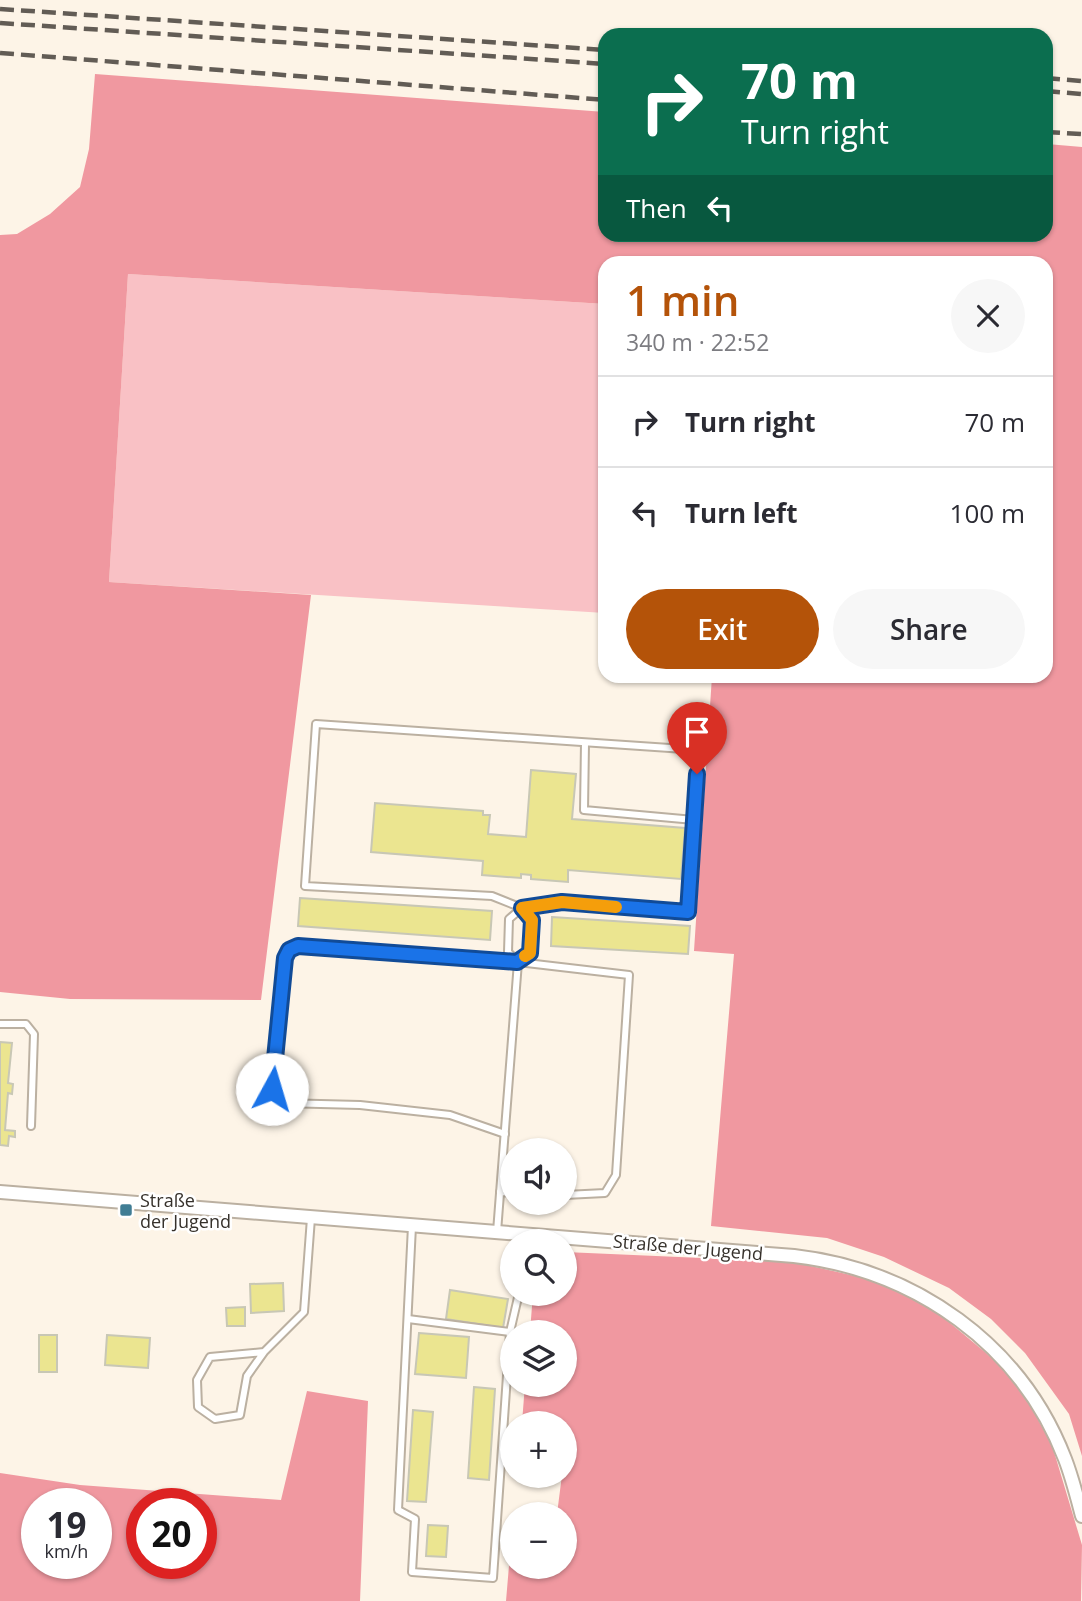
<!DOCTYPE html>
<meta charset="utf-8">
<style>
:root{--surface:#fff;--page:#f7f7f7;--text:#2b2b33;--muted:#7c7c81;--line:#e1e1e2;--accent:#b45309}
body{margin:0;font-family:"Open Sans",sans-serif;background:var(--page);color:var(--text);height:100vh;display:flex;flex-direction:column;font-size:26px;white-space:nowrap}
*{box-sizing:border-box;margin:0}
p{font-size:23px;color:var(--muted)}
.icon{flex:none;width:38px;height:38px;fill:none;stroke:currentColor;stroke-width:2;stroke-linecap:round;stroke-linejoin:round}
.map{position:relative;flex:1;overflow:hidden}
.panel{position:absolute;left:598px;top:256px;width:455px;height:427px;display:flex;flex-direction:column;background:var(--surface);border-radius:21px;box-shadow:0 2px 5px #0004}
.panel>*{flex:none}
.guide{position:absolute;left:598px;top:28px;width:455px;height:214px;border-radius:21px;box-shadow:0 2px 5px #0004;background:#0b6e4f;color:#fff;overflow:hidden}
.buttons{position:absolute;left:500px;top:1138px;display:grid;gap:14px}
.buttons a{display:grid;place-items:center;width:77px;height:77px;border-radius:50%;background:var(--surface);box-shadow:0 2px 5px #0004;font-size:35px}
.speed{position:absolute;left:21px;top:1488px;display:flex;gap:14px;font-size:35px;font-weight:700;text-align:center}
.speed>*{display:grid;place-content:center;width:91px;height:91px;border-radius:50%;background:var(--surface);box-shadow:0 2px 5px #0004;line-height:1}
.speed small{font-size:18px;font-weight:400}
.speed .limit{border:10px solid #d22;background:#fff;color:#111}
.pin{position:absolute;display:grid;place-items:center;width:60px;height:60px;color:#fff;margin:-72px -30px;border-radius:50% 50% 50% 0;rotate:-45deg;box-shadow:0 0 7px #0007}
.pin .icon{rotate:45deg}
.me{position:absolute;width:77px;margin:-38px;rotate:6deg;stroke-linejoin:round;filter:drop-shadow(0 0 5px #0008)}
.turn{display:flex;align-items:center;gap:24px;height:147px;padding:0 28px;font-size:32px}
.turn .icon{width:91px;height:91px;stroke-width:2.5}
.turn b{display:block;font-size:49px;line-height:60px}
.then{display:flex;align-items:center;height:66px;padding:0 28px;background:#0003;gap:14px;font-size:26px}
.round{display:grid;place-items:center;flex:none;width:74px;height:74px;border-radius:37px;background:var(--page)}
.overview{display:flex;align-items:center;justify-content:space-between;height:119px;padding:0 28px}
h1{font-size:42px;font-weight:600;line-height:52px;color:var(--accent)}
.button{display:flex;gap:14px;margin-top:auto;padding:14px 28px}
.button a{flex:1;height:80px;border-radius:42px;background:var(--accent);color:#fff;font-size:28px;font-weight:600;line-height:80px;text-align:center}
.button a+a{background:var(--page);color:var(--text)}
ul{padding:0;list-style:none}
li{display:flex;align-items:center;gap:21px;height:91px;padding:0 28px;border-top:2px solid var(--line)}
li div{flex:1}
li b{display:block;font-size:26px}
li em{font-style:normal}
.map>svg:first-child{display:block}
</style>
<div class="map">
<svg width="1082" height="1601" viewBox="0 0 1082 1601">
<rect width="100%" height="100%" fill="#fdf4e7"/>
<polygon fill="#f9c1c5" points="128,274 605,304 605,613 109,582"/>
<g fill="#f098a0" fill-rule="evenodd">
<polygon points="95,74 605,112 606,234 1046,234 1047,144 1082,147 1082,1456 1069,1414 1025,1353 991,1319 949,1288 884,1257 827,1238 711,1226 734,954 694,951 712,676 1046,676 1046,262 606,262 605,304 128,274 109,582 311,595 261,1000 70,999 0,992 0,235 17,234 50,214 80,187 89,149"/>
<polygon points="565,1252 793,1262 882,1282 937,1312 998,1363 1024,1394 1052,1445 1082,1545 1081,1601 506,1601 512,1530 513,1566 565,1566 565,1514 557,1514 562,1475 565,1475 565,1423 522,1423 525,1384 565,1384 565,1332 530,1332 533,1293 565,1293"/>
<path d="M307 1391 368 1401 360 1601H0V1473L80 1485 281 1500ZM37 1503H96V1563H37ZM142 1503H201V1563H142Z"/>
</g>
<g fill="#ebe590" stroke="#c8c7b5" stroke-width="2">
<polygon points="531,770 576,774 572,819 685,828 681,879 568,870 568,882 531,879 531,875 521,874 521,878 482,875 483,861 371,852 375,803 483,811 483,815 490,815 488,834 526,837"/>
<polygon points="300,898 492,911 490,940 298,926"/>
<polygon points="552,917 690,926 688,954 551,946"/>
<polygon points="0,1042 12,1043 8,1083 13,1084 12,1094 8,1093 5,1130 15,1131 15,1137 9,1136 8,1146 0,1145"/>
<polygon points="283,1283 284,1311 251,1313 250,1284"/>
<polygon points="450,1290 508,1299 503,1328 446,1319"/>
<polygon points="245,1307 245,1326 227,1326 226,1308"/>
<polygon points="419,1333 469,1337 466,1378 415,1374"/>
<rect x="39" y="1335" width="18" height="37"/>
<polygon points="107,1335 150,1338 148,1368 105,1365"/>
<polygon points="474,1387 495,1389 489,1480 468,1478"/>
<polygon points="413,1410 433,1412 426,1502 407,1501"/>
<polygon points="428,1525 448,1526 446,1557 426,1556"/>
</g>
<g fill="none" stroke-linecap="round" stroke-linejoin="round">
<g stroke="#bbb0a1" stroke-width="10">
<g id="service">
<polygon points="316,724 699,750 688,912 562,902 522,908 492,896 305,886"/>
<polyline points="585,743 584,810 694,820"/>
<polyline points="0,1024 26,1024 34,1034 31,1126"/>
<polyline points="505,1134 450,1115 360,1105 281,1103 272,1089 285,958 289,950 298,946 518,962 629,975 616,1175 605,1193 565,1195"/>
<polyline points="500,1192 513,1193"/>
<polyline points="412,1226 398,1510 415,1519 412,1572 493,1578 510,1332 519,1293"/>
<polyline points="497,1232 518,962 530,953 532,920 522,908 509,919 508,952 518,962"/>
<polyline points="408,1319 510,1332"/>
<polyline points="264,1352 247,1376 240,1415 215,1419 198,1407 197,1380 210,1357 264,1352 304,1312 311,1218"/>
</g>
</g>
<g stroke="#bbb0a1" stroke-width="16">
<path id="minor" d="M0 1192 794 1256C915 1270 1021 1344 1065 1459 1072 1477 1077 1497 1082 1516"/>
</g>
<use href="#service" stroke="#fff" stroke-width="6"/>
<use href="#minor" stroke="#fff" stroke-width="12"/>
<g stroke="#625c55" stroke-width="4.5" stroke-dasharray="14 7" stroke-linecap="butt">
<polyline points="0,9 606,50"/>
<polyline points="0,23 606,64"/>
<polyline points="0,53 606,100"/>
<polyline points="1046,78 1082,81"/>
<polyline points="1046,91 1082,94"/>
<polyline points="1046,132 1082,134"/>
</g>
</g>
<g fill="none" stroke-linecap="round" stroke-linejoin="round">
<g stroke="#114b97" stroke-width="18">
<polyline id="route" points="272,1089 285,958 289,950 298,946 517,962 530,953 532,920 522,908 562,902 688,912 697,774"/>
</g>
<use href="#route" stroke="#1a73e8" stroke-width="12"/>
<polyline stroke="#f59e0b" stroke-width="12" points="525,956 530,953 532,920 522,908 562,902 616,907"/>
</g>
<rect fill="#407d94" stroke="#fff" stroke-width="2.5" x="119" y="1203" width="14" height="14" rx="3.5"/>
<g text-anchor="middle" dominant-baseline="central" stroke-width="5" stroke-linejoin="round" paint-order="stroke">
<g font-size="18" fill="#36312b" stroke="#fff" text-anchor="start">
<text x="140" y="1200">Straße<tspan x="140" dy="21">der Jugend</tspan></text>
</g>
<g font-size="18" fill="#36312b" stroke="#fff">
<text transform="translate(688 1247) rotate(5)">Straße der Jugend</text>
</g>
</g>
</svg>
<div class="buttons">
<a><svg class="icon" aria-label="sound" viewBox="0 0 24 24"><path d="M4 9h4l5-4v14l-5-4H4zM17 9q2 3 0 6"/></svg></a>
<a><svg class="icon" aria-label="search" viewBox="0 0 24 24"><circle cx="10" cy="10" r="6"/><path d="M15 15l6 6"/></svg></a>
<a><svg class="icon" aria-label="layers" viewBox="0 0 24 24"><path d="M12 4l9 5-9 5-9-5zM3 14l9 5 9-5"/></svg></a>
<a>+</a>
<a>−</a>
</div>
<div class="speed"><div>19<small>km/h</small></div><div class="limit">20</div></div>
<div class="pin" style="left:697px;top:774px;background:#d93025"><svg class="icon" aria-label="arrive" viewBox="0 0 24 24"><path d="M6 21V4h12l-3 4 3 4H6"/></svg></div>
<svg class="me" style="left:272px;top:1089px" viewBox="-20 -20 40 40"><circle r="19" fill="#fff"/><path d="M0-13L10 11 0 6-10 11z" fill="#1a73e8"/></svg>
<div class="guide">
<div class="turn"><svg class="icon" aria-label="right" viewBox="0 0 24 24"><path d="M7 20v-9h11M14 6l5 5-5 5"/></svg><div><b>70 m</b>Turn right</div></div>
<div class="then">Then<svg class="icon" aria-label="left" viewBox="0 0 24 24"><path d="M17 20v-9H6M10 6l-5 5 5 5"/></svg></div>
</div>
<section class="panel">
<div class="overview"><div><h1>1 min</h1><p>340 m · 22:52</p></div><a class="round"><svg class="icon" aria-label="close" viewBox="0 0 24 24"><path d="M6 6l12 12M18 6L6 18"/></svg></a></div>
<ul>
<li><svg class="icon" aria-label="right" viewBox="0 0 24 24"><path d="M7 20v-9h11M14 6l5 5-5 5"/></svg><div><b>Turn right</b></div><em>70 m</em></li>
<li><svg class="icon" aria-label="left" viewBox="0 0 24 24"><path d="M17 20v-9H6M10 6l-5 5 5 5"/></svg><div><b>Turn left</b></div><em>100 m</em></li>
</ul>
<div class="button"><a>Exit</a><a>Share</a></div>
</section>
</div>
